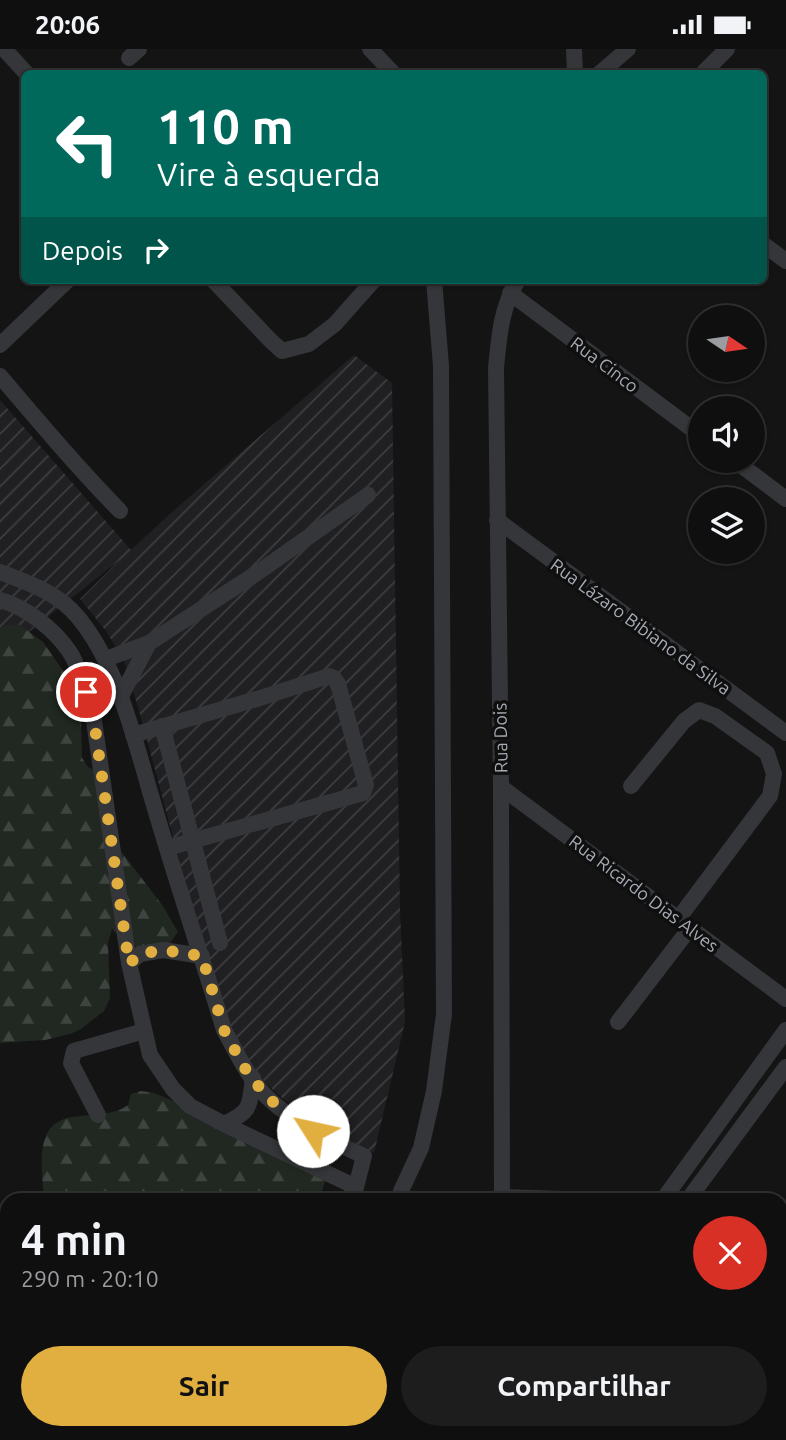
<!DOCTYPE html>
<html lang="pt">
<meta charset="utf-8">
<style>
:root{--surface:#0f0f10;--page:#1d1d1e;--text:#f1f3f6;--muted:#9b9c9f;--line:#2f2f30;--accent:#e1af40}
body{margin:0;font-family:Ubuntu,sans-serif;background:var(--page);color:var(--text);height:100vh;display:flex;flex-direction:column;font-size:26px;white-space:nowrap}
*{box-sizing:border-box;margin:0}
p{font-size:23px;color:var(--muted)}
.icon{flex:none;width:38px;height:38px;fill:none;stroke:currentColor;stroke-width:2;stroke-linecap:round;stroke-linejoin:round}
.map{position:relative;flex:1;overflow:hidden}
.sheet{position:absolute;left:0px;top:1144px;width:788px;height:247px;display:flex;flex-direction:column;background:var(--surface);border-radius:21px 21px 0 0;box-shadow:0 2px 5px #0004,0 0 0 2px var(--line)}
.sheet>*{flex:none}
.banner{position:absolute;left:21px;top:21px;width:746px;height:214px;border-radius:10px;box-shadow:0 2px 5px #0004,0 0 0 2px var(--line);background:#00695c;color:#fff;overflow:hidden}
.needle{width:46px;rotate:103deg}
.fabs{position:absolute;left:688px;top:256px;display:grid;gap:14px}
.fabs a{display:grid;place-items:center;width:77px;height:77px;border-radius:50%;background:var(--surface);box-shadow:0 2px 5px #0004,0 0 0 2px var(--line);font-size:35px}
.pin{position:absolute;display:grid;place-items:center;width:60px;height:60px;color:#fff;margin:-30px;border:4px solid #fff;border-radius:50%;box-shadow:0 2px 7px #0007}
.me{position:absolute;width:77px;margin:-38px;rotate:305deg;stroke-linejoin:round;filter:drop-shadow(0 0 5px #0008)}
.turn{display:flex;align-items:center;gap:24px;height:147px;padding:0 21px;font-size:32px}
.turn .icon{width:91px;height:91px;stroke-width:2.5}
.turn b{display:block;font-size:49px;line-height:60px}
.then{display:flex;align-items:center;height:66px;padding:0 21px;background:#0003;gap:14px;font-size:26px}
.round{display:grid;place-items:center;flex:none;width:74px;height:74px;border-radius:37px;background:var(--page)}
.head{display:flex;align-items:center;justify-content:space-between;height:119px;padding:0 21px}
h1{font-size:42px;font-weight:600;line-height:52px}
.cta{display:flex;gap:14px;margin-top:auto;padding:14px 21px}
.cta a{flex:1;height:80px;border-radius:42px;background:var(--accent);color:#111;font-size:28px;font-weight:600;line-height:80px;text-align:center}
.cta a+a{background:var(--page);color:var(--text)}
.status{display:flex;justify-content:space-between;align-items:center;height:49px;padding:0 35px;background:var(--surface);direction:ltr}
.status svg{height:19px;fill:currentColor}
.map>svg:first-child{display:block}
</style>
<div class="status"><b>20:06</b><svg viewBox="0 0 49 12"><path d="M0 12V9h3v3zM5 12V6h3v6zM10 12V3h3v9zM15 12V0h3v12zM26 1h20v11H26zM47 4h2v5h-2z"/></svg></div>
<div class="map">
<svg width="786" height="1391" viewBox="0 0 786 1391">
<defs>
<pattern id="industrial-furrows" width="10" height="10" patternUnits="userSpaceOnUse" patternTransform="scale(1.75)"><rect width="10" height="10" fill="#202022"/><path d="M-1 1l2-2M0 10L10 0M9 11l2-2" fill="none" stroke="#3e3e40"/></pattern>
<pattern id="forest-firs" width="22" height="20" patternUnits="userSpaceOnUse" patternTransform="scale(1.75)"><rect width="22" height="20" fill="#202821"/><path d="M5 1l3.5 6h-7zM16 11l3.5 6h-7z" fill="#3e443f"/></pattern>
</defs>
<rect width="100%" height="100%" fill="#141415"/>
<polygon fill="url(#industrial-furrows)" points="354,306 392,334 400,861 405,973 374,1104 310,1072 274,1042 246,1014 227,982 206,912 142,672 124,611 106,582 80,550 122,509 0,606 0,351 131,501 172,463"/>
<g fill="url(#forest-firs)">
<polygon points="18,575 43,593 66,626 81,670 82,709 88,718 99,723 120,801 163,857 178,883 170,894 145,901 125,893 112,880 108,894 110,949 104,962 81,980 70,985 45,991 0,994 0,578"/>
<path d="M141 1042 154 1044 220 1071 246 1077 273 1095 321 1123 325 1133 319 1151 44 1152C43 1130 35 1088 56 1074 66 1067 80 1067 92 1066 106 1064 117 1064 128 1056L131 1045Z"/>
<polygon points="39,1384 118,1384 111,1391 40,1391"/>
</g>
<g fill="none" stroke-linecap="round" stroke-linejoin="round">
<g stroke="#35363a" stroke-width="16">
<polyline points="370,0 393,24"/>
<polyline points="574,0 575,24"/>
<polyline points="6,2 26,24"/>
<polyline points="129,9 139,0"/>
<polyline points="600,24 628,0"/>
<polyline points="703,24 727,0"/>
<polyline points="763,195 786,212"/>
<polyline points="213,231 271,292 282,302 309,295 335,275 374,231"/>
<polyline points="510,244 700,386"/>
<polyline points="0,296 68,231"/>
<path d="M0 327C39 373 78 419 120 462"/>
<polyline points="734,411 786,450"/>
<polyline points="497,471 786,684"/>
<path d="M0 523C28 534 57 543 77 567 118 615 135 693 153 753 175 829 201 905 224 981 237 1004 249 1031 268 1049 296 1075 330 1092 364 1107L356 1138 347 1152"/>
<path d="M0 551C26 558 54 580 69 602 80 618 85 640 92 658L129 914 150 1006 173 1040 190 1057 224 1075 356 1138"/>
<polyline points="106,610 149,594 260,522 368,446"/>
<polyline points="120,649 149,594"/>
<polyline points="162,677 220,894"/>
<polyline points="133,686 257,650 329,627 334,629 338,635 366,736 363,744 167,799"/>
<polyline points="631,737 684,672 699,661 715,667 767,704 774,725 770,747 678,870"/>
<polyline points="501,738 786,950"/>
<polyline points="129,914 140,905 163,901 202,907"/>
<polyline points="618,973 690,879"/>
<polyline points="98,1066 71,1014 74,1002 144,982"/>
<path d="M224 1075C252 1062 249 1058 253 1029"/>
<polyline points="401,1142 421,1099 434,1042 444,965 441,317 434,231"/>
<polyline points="502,1148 626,1152"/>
<path d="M502 1152 501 738 496 319C499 288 501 258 518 231"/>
<polyline points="662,1152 786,981"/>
<polyline points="687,1152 786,1018"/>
<polyline points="780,1239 786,1243"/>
<polyline points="780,1265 786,1269"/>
<polyline points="126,1391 132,1384"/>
<polyline points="467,1391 473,1384"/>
<polyline points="497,1391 503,1384"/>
</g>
</g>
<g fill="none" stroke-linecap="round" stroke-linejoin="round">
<polyline stroke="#e1af40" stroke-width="12" stroke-dasharray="0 21.6" points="86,643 92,658 129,915 139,905 163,901 202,907 224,981 244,1018 266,1047 298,1073 313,1082"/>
</g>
<g text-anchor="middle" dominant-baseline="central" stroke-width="7" stroke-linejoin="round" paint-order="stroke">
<g font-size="18" fill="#a7abb4" stroke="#0f0f10">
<text transform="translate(605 315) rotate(37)">Rua Cinco</text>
<text transform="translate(641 577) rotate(36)">Rua Lázaro Bibiano da Silva</text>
<text transform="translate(500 689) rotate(-91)">Rua Dois</text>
<text transform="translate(644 844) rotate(37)">Rua Ricardo Dias Alves</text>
</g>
</g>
</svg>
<div class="fabs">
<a><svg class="needle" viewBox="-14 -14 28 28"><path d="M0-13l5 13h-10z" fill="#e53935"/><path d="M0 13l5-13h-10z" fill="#9b9c9f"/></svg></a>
<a><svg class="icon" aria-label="sound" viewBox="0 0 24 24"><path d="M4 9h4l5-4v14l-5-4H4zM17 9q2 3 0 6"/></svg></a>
<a><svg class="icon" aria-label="layers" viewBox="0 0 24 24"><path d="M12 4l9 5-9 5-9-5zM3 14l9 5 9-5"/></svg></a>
</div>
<div class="pin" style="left:86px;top:643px;background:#d93025"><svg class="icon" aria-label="arrive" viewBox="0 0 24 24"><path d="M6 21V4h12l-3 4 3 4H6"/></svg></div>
<svg class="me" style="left:313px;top:1082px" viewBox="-20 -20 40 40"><circle r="19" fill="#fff"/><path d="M0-13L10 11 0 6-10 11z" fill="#e1af40"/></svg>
<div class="banner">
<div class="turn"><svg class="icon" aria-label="left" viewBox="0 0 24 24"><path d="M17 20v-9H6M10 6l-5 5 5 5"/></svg><div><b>110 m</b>Vire à esquerda</div></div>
<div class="then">Depois<svg class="icon" aria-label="right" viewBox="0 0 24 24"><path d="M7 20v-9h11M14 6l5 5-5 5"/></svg></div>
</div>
<section class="sheet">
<div class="head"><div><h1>4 min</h1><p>290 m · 20:10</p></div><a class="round" style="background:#d93025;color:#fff"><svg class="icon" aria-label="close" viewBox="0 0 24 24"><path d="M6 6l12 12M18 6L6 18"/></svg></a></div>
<div class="cta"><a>Sair</a><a>Compartilhar</a></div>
</section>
</div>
